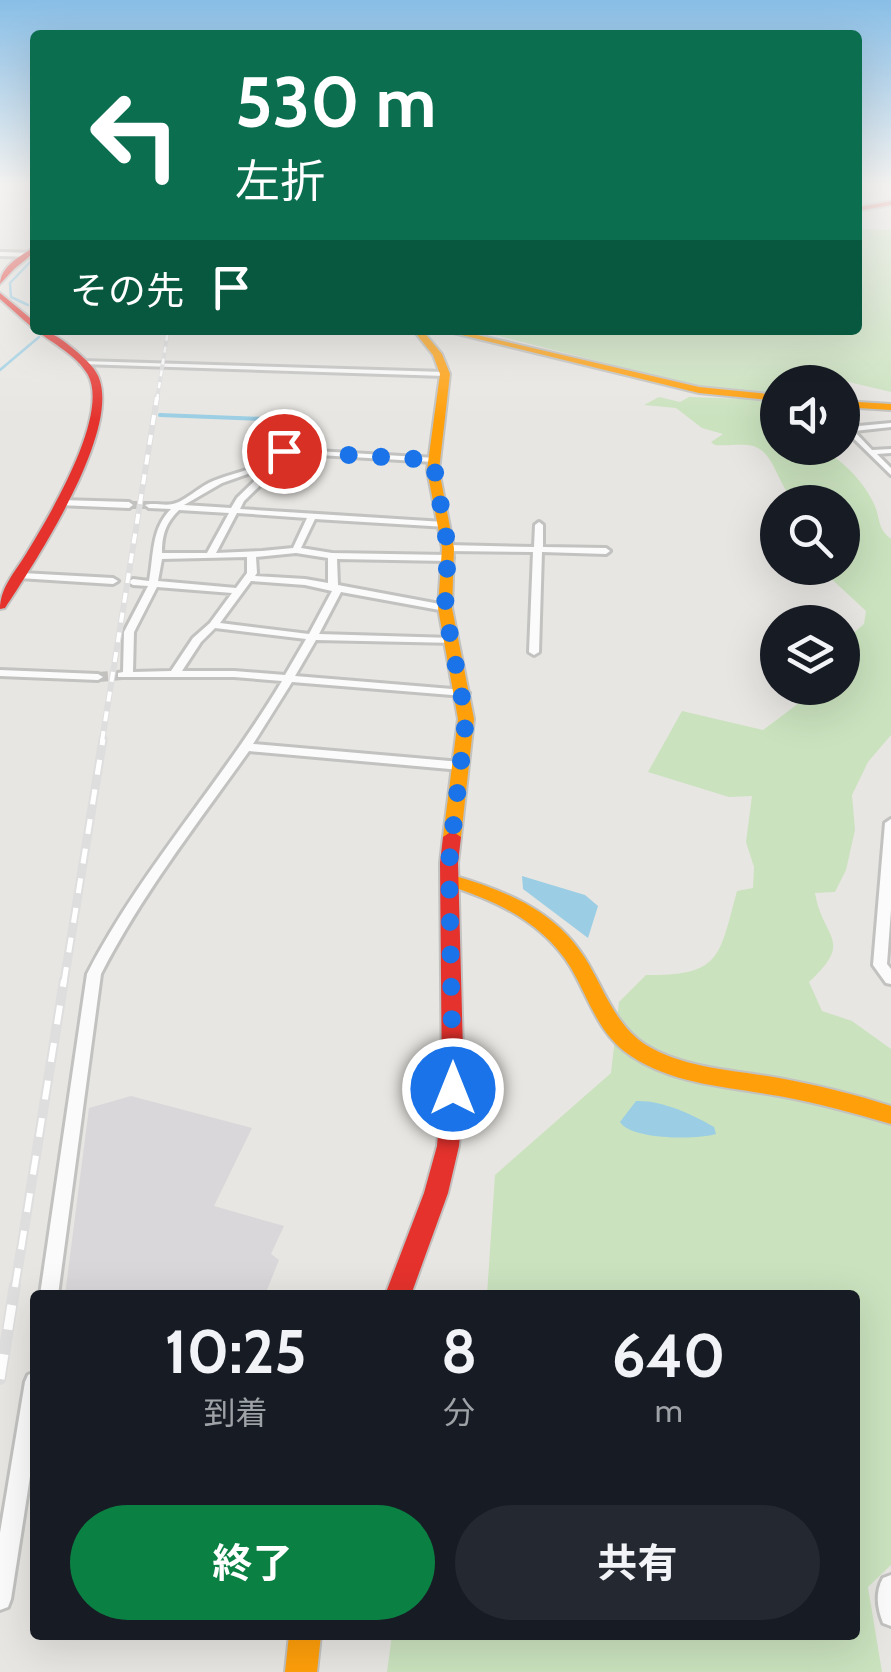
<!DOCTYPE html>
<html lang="ja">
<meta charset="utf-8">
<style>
:root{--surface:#171b24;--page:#242831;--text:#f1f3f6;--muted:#9ea1a6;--accent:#0b8043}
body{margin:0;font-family:Cabin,"Noto Sans JP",sans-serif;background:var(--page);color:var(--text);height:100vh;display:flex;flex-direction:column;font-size:38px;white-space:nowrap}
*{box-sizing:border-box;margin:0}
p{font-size:32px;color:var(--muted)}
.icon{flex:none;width:55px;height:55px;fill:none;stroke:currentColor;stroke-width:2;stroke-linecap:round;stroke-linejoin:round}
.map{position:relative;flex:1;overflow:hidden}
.drawer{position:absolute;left:30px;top:1290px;width:830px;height:350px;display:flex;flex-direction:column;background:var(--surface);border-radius:10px;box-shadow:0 10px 40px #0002}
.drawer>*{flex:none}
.hud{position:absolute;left:30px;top:30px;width:832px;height:305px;border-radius:10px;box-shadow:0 10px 40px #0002;background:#0b6e4f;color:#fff;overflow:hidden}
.fabs{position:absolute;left:760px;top:365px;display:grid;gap:20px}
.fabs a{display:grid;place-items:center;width:100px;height:100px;border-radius:50%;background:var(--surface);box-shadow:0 10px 40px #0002;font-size:50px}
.pin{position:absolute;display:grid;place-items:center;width:85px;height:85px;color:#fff;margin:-42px;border:5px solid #fff;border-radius:50%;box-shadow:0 2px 10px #0007}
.me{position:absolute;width:110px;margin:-55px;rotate:0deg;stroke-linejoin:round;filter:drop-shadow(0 0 8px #0008)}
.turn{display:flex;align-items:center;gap:35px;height:210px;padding:0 40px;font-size:45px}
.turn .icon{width:130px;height:130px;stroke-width:2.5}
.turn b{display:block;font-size:70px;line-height:85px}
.then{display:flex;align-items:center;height:95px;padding:0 40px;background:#0003;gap:20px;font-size:38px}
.eta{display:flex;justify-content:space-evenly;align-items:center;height:170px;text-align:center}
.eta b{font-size:60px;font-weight:700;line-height:70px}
.cta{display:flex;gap:20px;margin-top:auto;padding:20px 40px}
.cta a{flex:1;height:115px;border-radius:60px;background:var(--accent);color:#fff;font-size:40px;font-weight:700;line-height:115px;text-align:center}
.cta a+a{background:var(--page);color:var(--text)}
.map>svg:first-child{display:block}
</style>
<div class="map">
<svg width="891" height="1672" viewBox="0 0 891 1672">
<rect width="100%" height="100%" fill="#e8e6e2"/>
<polygon fill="#d9d7d9" points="131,1096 252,1128 214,1206 284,1226 271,1254 279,1260 265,1295 65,1295 89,1108"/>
<g fill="#cae2be">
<polygon points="858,229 891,230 891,392 803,371 836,382 778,382 777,394 702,388 476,330 858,330"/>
<path d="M659 397 680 402 689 397 777 400 778 448C789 448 808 444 818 448 841 457 870 487 877 512 880 524 880 530 891 539V735L868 762 852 795 855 830 846 870 835 892 815 893C823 940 855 939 809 982L822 1011 852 1021 891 1049V1565L868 1587 882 1672H387L392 1635H855V1295H487L495 1175 611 1073 619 1002 646 975C721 976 719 957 737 891L753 888 754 867 746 842 752 796 729 797 648 772 682 711 763 730 819 688H842L843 668 848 657 843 642 864 624 866 611 824 572V568H842V502H789L792 498C775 480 774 447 747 445 737 444 726 446 715 445L711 442 723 434 702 428 676 408 644 405Z"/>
</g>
<g fill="#9bcee4">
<polygon points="522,876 585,895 598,906 588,938 523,889"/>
<path d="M636 1101C661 1100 692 1114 714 1127L716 1134C697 1140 631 1140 620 1122Z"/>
</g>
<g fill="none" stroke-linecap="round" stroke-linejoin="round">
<g stroke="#9bcee4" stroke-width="2.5">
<polyline points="28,305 11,297 10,283 35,257"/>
<polyline points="35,314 35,318"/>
<polyline points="0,370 39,337"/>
</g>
<polyline stroke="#9bcee4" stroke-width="4" points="160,415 291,420"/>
<polyline stroke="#c2c1bd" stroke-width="8" stroke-dasharray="8 4" stroke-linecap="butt" points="129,505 149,505"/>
<polyline stroke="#c2c1bd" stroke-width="10" stroke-dasharray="10 5" stroke-linecap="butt" points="98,677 122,675"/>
<g stroke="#c2c2c1" stroke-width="6">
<g id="street">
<polygon points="0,252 35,253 35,257 0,256"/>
<polygon points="83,361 445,372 448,374 445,376 81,364 80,363"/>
<polygon points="891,423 891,427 854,431 872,450 891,449 891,453 877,454 891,468 891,475 844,429 848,427"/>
<path d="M282 449 436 458V462H433L287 453 280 466 244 501 240 509 444 522 447 523V527L315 519 301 548 332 553 448 555 453 558 448 561 337 559 338 585 445 605 450 608 445 611 341 592 319 634 452 638 456 639V643L316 640 295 676 464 690 469 693 464 696 292 682 253 744 461 762 467 766 461 770 249 751C197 824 142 894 101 974L58 1295H40L87 974C141 869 222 782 282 681L234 677H118V673L123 672 124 632 148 586 133 585 128 582 133 579 149 581C154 554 151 529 171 509L149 508 145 505C154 502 167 507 176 503 184 501 200 487 211 482 231 473 271 467 282 449ZM270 466 237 498 231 508 184 505 222 483ZM179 510 229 513 207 553H162C162 534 166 523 179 510ZM237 513 307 518 293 548 262 551 216 553ZM296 553 328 558V583L305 579 255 576 257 573 256 557ZM247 557V573L236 588 158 581 162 559ZM251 581 305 585 332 591 309 634 220 623ZM157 587 232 593 210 623 193 638 171 671 133 672 134 632ZM215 628 306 639 285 675 234 671H182L201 642Z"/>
<polygon points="61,500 129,502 133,505 129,508 58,505 57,503"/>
<polygon points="539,522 543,525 543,547 606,548 610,551 606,554 542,552 539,652 534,655 529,652 533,552 448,551 444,548 448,545 534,547 535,525"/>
<polygon points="22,573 113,578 118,581 113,584 19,578 17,576"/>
<polygon points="0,670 98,674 103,677 98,680 0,676"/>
<polygon points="891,819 891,910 887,964 891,969 891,984 886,983 873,965 885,823"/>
<polygon points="35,1372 35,1444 11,1599 8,1607 0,1610 0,1533 25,1382 28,1375"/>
<path d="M891 1575V1626L883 1623C877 1608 875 1592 883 1578Z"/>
</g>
</g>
<g stroke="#c2c2c1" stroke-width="4">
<g id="slow">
<polygon points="413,330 422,330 442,354 450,374 439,470 454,548 452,608 474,719 461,837 452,843 443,837 458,719 438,608 442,548 427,470 440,374 433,355"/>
<polygon points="441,330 456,330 699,387 778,395 778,401 699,393"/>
<polygon points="842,401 891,404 891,410 842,407"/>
<path d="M452 875C504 890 555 910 585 958 604 988 614 1024 646 1045 686 1069 735 1070 779 1078 817 1085 854 1094 891 1106V1124C854 1113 817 1103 779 1096 730 1087 674 1085 631 1056 599 1036 589 999 571 968 543 922 495 900 446 885L443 881Z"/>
<polygon points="289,1635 321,1635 317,1672 285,1672"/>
</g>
</g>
<g stroke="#c2c2c1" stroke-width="4">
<g id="jam">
<polygon points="891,201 891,205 858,211 858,207"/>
<path d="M35 247V252L14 269 0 284C0 267 21 255 35 247Z"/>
<polygon points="0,293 35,322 35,330 0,299"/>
<path d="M36 330C51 330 64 341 76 351 85 359 97 369 100 381 117 437 36 561 5 608L0 609C0 588 15 572 26 554 48 518 110 416 88 375 77 355 53 344 36 330Z"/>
<polygon points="452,831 461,837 458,863 464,1089 459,1146 448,1193 411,1295 385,1295 424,1193 437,1146 442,1089 440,863 443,837"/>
</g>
</g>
<use href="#street" fill="#fcfbfb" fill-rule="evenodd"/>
<use href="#slow" fill="#ff9f0a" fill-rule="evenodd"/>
<use href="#jam" fill="#e5322d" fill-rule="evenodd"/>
<g stroke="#dededf" stroke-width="4">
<polyline id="rail-far4" points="157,400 168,330"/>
</g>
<g stroke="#dededf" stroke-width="6">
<polyline id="rail-far3" points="102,741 157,397"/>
</g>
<g stroke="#dededf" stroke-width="9">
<polyline id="rail-far2" points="64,982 103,739"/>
</g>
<g stroke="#dededf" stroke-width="10">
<polyline id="rail-far1" points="15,1287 64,980"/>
</g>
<g stroke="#dededf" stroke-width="12">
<polyline id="rail" points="0,1379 15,1285"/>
</g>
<use href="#rail-far4" stroke="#fff" stroke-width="2.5" stroke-dasharray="6" stroke-linecap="butt"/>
<use href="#rail-far3" stroke="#fff" stroke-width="4" stroke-dasharray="10" stroke-linecap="butt"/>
<use href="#rail-far2" stroke="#fff" stroke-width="5" stroke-dasharray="15" stroke-linecap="butt"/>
<use href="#rail-far1" stroke="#fff" stroke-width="6" stroke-dasharray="19" stroke-linecap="butt"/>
<use href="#rail" stroke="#fff" stroke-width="9" stroke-dasharray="25" stroke-linecap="butt"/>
</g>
<linearGradient id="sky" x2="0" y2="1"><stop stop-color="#89bee6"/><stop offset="0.44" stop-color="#f5f4f2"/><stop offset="1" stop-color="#f5f4f2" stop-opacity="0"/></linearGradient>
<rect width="891" height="420" fill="url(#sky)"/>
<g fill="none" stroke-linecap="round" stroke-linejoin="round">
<polyline stroke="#1a73e8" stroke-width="18" stroke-dasharray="0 32.4" points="284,451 433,460 448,548 445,608 466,719 449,863 453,1089"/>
</g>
</svg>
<div class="fabs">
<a><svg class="icon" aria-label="sound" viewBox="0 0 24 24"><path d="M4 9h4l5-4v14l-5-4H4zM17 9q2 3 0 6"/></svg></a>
<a><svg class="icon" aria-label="search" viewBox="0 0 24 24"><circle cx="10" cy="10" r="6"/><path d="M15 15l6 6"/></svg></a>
<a><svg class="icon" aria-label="layers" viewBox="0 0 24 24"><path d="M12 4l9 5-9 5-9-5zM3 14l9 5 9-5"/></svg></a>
</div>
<div class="pin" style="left:284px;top:451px;background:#d93025"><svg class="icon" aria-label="arrive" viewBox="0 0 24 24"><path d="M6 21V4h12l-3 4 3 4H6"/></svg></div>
<svg class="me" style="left:453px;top:1089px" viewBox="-20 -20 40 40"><circle r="17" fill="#1a73e8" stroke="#fff" stroke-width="3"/><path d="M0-11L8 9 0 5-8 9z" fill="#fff"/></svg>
<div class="hud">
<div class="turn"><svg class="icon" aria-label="left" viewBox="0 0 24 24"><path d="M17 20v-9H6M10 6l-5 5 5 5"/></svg><div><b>530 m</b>左折</div></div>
<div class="then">その先<svg class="icon" aria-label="arrive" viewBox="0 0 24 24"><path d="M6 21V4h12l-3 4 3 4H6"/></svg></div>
</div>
<section class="drawer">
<div class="eta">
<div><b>10:25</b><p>到着</p></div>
<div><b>8</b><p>分</p></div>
<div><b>640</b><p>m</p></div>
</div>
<div class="cta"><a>終了</a><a>共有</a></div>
</section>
</div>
